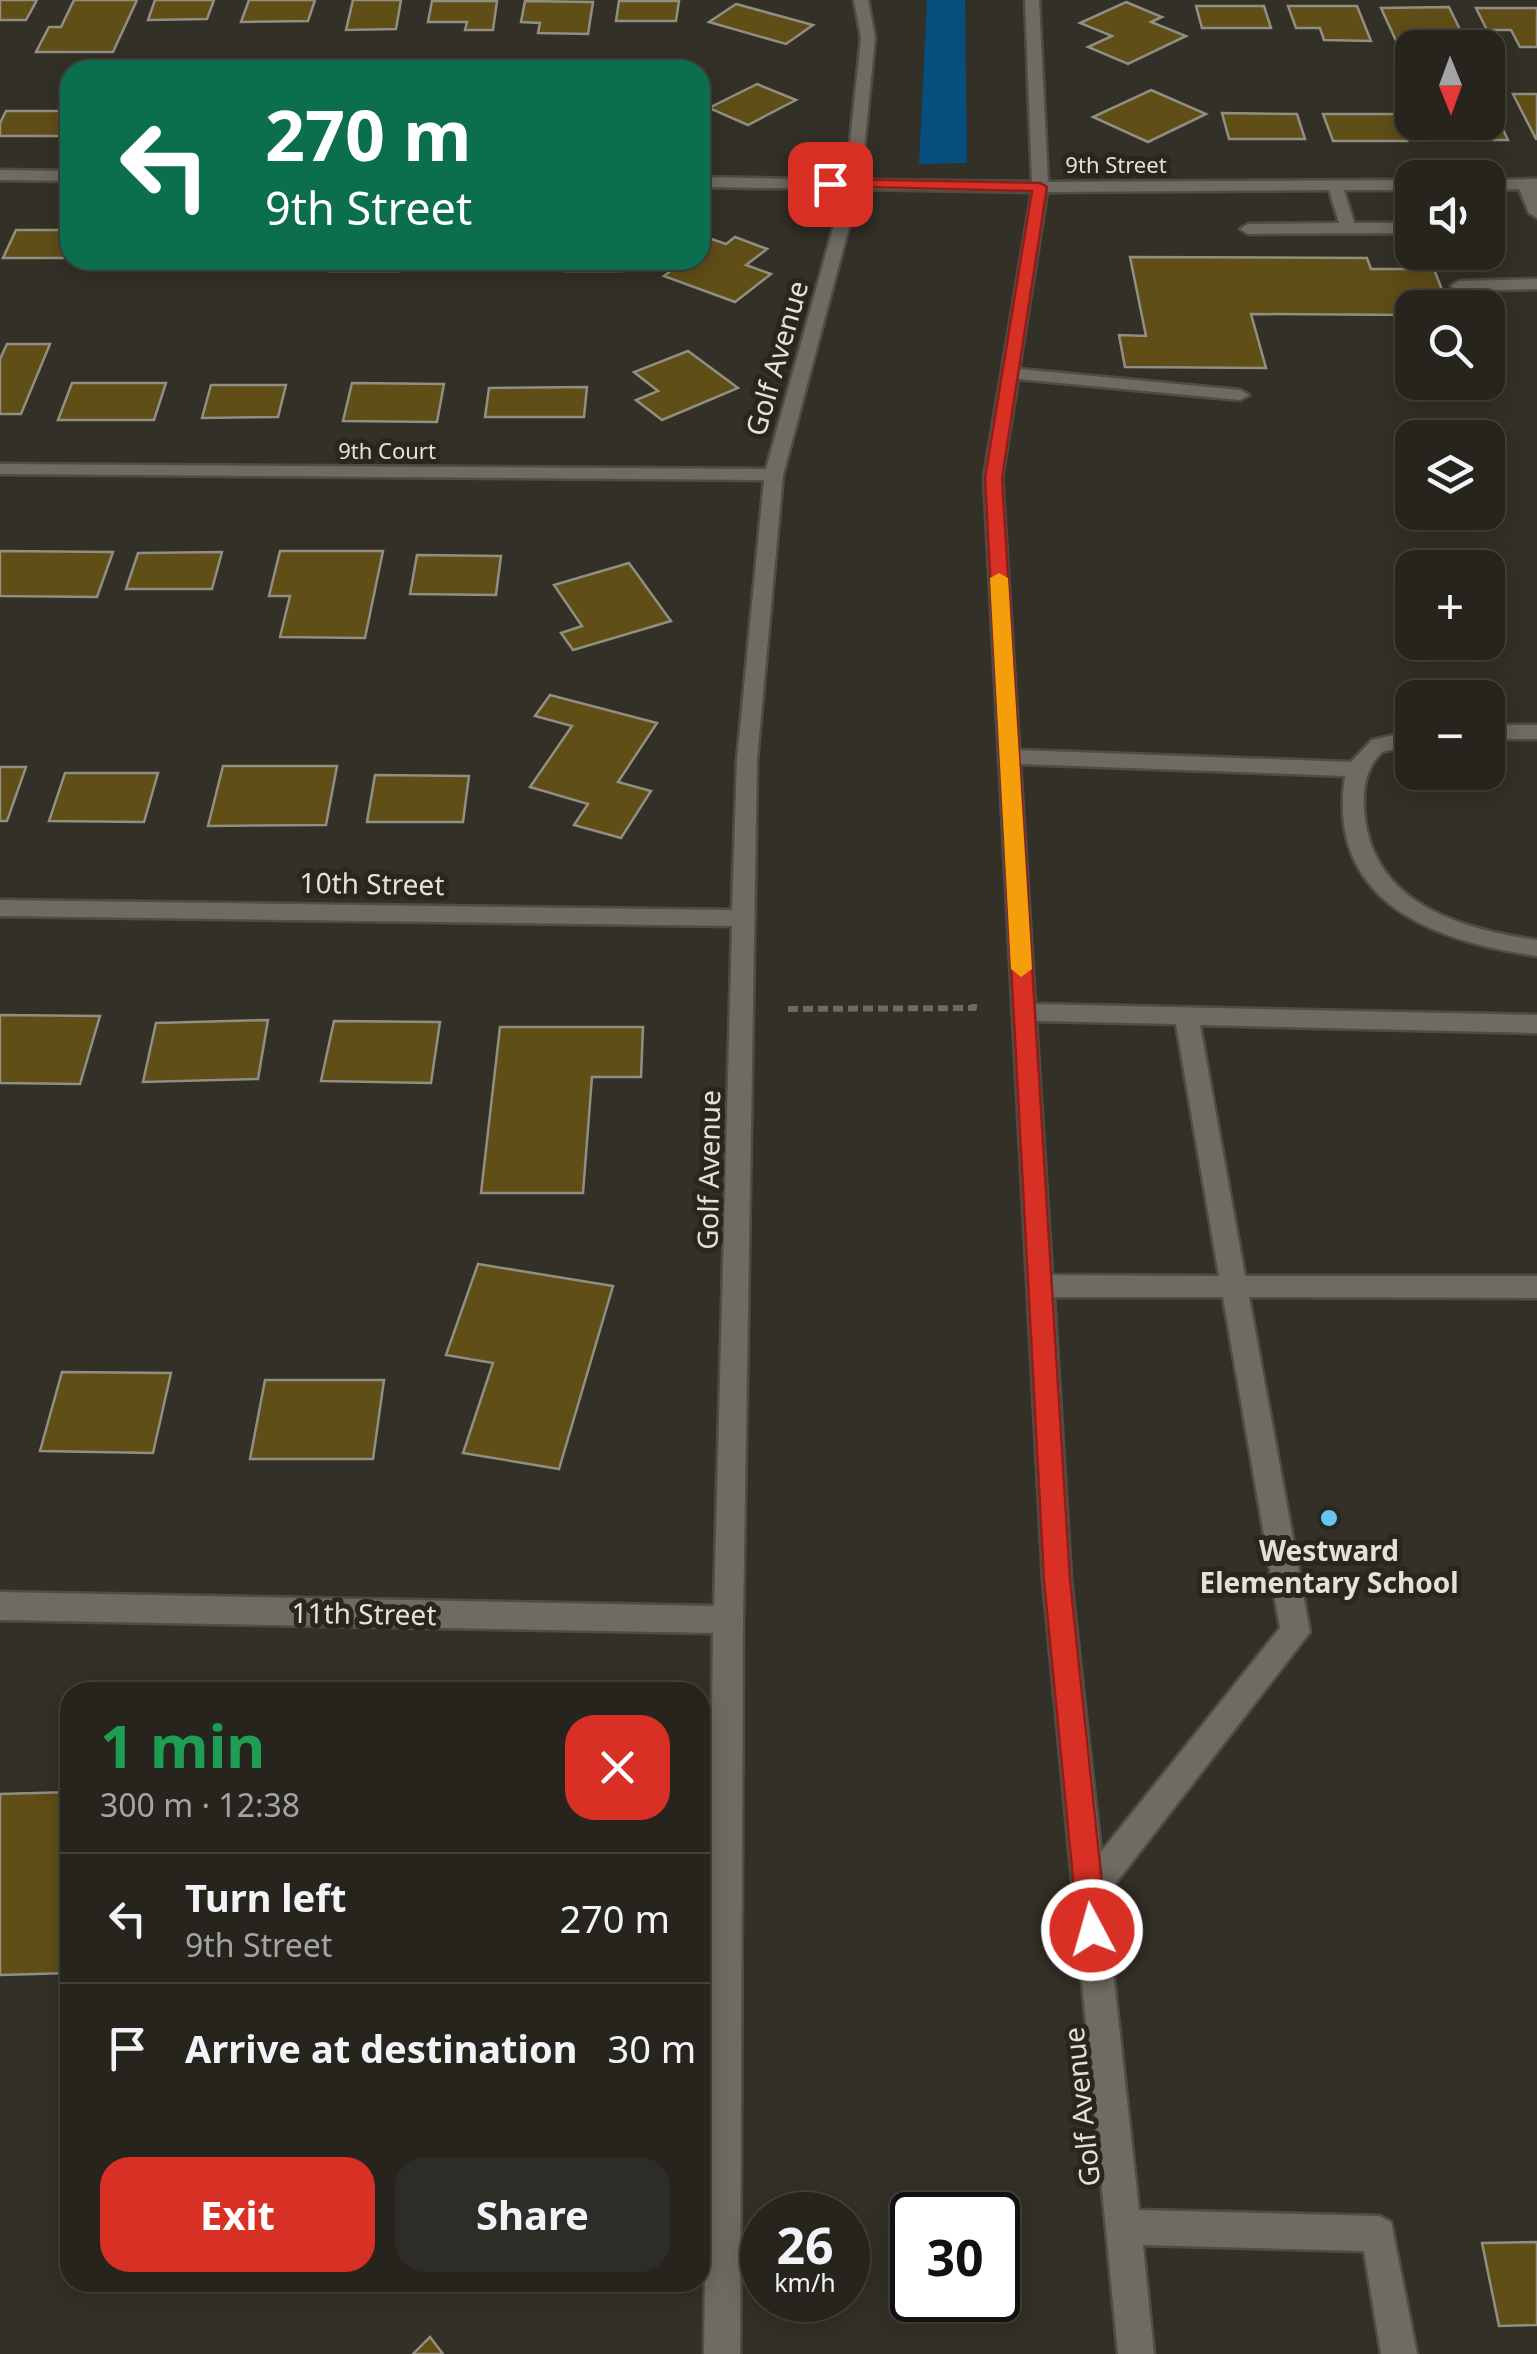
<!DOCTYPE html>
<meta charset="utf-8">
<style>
:root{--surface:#26241d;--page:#2e2c26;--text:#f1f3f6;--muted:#a4a4a4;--line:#42413b;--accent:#d93025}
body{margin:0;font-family:"Noto Sans",sans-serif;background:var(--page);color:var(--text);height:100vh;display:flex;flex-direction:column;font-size:38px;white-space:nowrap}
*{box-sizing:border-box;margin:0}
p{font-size:32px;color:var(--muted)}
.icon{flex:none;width:55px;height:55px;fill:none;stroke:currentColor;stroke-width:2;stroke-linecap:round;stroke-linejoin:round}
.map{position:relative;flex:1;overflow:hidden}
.panel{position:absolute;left:60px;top:1682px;width:650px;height:610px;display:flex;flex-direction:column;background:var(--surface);border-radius:30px;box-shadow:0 5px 25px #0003,0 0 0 2px var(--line)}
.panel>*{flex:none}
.guide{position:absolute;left:60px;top:60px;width:650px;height:210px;border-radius:30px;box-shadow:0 5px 25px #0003,0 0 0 2px var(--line);background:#0b6e4f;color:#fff;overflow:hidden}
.needle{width:65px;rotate:179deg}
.fabs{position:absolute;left:1395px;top:30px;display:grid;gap:20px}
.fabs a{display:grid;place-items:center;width:110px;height:110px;border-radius:20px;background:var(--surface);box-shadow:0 5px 25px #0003,0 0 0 2px var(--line);font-size:50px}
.speed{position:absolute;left:740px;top:2192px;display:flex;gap:20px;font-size:50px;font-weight:700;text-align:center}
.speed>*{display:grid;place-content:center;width:130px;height:130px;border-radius:50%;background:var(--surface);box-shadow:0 5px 25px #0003,0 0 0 2px var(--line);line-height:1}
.speed small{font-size:25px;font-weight:400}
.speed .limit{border:5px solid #111;border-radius:15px;background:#fff;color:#111}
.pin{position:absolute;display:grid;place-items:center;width:85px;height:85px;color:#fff;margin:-42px;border-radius:20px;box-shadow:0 5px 15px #0006}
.me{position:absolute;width:110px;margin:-55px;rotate:354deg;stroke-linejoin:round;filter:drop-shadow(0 0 8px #0008)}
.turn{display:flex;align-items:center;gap:35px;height:210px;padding:0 40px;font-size:45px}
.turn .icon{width:130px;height:130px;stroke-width:2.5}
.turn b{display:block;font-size:70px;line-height:85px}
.round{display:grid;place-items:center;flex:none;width:105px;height:105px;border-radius:30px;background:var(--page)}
.summary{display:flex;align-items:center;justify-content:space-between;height:170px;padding:0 40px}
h1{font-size:60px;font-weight:700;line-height:75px;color:#1e9e55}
.button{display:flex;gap:20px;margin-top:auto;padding:20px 40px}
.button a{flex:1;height:115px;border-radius:30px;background:var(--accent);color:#fff;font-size:40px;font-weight:700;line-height:115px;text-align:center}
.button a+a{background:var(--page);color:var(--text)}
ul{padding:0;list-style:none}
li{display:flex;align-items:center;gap:30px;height:130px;padding:0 40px;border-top:2px solid var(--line)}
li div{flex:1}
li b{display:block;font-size:38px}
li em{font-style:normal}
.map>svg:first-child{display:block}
</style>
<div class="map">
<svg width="1537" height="2354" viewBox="0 0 1537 2354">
<rect width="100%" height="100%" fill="#333027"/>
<polygon fill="#064e7d" points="927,0 965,0 967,163 919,164"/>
<g fill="#604e17" stroke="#918e83" stroke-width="2.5">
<polygon points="0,0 37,0 26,20 0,20"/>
<polygon points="74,0 137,0 113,52 36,52 49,27 61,27"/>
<polygon points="155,0 214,0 207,19 148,20"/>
<polygon points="249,0 315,0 308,21 241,22"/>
<polygon points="353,0 401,0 396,29 346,30"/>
<polygon points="432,1 497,1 493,30 465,30 467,22 428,22"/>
<polygon points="525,1 593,2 588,34 538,33 540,23 521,22"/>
<polygon points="619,1 679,1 676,21 616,21"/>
<polygon points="1126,2 1162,17 1151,22 1186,36 1128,64 1088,47 1112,36 1080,23"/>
<polygon points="736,4 813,25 786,44 709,22"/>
<polygon points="1196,6 1264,6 1271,28 1202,28"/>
<polygon points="1288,6 1357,6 1371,41 1324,40 1320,28 1296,28"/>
<polygon points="1449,7 1469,48 1412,48 1412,56 1403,56 1381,8"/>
<polygon points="1476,8 1537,8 1537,47 1520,47 1511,30 1487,30"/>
<polygon points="757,84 796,100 748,125 709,108"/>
<polygon points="1151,90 1206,114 1148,142 1093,117"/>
<polygon points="1513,94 1537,94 1537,139 1536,139"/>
<polygon points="6,111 70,111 70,125 65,136 0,136 0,123"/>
<polygon points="1222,113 1297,114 1305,139 1229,139"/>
<polygon points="1488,113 1495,113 1508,140 1434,140 1426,122 1488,122"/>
<polygon points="1323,114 1395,114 1407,141 1333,141"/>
<polygon points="16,230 70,230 70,258 3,258"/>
<polygon points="700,235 726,244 735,237 767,249 746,265 771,274 735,302 664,276 681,263 672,260 700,260"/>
<polygon points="1130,257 1367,258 1371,269 1434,269 1449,308 1412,308 1412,315 1251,314 1266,368 1125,367 1119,335 1146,336"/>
<polygon points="238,260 312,260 310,270 235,270"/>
<polygon points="332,260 402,260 399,271 329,271"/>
<polygon points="565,260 623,260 622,271 564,271"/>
<polygon points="7,344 50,344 21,414 0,414 0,359"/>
<polygon points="688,351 738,388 662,420 636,400 658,391 634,372"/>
<polygon points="72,383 166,383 154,420 58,420"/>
<polygon points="352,383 444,384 437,422 343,421"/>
<polygon points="211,385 286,385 278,417 202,418"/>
<polygon points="587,387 584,417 485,417 489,388"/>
<polygon points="0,551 113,552 97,597 0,596"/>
<polygon points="280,551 383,551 365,638 280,637 290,596 269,596"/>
<polygon points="222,552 212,589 126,589 138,553"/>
<polygon points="417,555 501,556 496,595 410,594"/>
<polygon points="629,563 671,621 573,650 561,633 582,626 554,585"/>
<polygon points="550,695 657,723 618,782 651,791 621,838 574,825 588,804 530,787 572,726 535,716"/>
<polygon points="223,766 337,766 326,825 208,826"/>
<polygon points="0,767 26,767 7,821 0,821"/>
<polygon points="65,773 158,773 144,822 49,821"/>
<polygon points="375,775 469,776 463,822 367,822"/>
<polygon points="0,1015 100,1016 80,1084 0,1083"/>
<polygon points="268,1020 258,1079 143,1082 156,1023"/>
<polygon points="334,1021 440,1022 431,1083 321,1081"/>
<polygon points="500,1027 643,1027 641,1077 592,1077 583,1193 481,1193"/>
<polygon points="478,1264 613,1286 559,1469 463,1453 493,1363 446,1355"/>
<polygon points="62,1372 171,1373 153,1453 40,1451"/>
<polygon points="265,1380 384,1380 373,1459 250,1459"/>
<polygon points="70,1792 70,1973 0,1975 0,1794"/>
<polygon points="1537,2242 1537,2325 1499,2326 1482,2243"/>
<polygon points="430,2337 443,2354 413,2354"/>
</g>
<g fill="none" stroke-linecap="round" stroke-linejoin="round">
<g stroke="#4e4c45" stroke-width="5">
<g id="minor">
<path d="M854 0H868L875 38 861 180 1032 182 1025 0H1039L1048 182 1412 180V190H1344L1354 223H1412V233L1248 234 1240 229 1248 224 1339 223 1329 190 1047 192 1019 369 1240 390 1249 395 1240 400 1018 379 1002 477 1019 750 1351 762 1372 740 1412 731V745L1382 752C1366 768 1363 786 1364 808 1369 902 1458 929 1537 940V956C1433 941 1326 903 1345 776L1020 764 1035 1004 1537 1015V1033L1200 1025 1245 1276H1537V1298L1249 1297 1310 1632 1105 1897 1139 2210 1379 2216 1391 2222 1417 2354H1381L1364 2251 1143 2245 1154 2354H1118L1043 1580 984 477 1032 192 859 189 783 475 757 760 743 1620 740 2354H704L713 1633 0 1620V1592L714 1606 732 926 0 916V900L732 910 737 760 764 480 0 474V464L766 469 844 189 700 187V177L846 180 861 38ZM1036 1021 1176 1024 1219 1276 1052 1275ZM1054 1297H1223L1280 1628 1101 1852 1071 1580Z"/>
<polygon points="0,170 70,171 70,181 0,180"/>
<polygon points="1537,179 1537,218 1529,213 1519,189 1488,190 1488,180"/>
<polygon points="1537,279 1537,289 1459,291 1451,286 1459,281"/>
<rect x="1488" y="725" width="49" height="14"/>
</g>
</g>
<polyline stroke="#6d6a62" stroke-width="6" stroke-dasharray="10 5" stroke-linecap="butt" points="788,1009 974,1008 974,1004"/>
<use href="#minor" fill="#6f6b62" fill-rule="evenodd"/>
</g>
<polygon fill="#d93025" stroke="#8d1f18" stroke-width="2.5" points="830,179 1040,183 1047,187 1002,478 1070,1580 1107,1930 1103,1941 1092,1945 1082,1941 1078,1930 1044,1580 985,478 1032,191 825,186 825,181"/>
<polygon fill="#f59e0b" points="999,573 1008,578 1032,969 1021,977 1011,969 990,578"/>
<circle fill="#65c5ef" stroke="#29261d" stroke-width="4" cx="1329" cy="1518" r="10"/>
<g text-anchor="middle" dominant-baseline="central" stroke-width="10" stroke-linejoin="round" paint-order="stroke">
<g font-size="22" fill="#e3e1db" stroke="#29261d">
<text x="1116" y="164">9th Street</text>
<text x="387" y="450">9th Court</text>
</g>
<g font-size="28" fill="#e3e1db" stroke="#29261d">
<text transform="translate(776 358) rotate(-74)">Golf Avenue</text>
<text transform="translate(372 883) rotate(1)">10th Street</text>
<text transform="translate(708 1170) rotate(-89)">Golf Avenue</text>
<text transform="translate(364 1613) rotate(1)">11th Street</text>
<text transform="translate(1081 2107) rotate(-96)">Golf Avenue</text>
</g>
<g font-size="28" font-weight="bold" fill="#e3e1db" stroke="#29261d">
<text x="1329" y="1550">Westward<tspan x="1329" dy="32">Elementary School</tspan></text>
</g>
</g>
</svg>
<div class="fabs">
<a><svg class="needle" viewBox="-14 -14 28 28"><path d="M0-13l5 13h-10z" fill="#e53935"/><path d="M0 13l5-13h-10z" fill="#a4a4a4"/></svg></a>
<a><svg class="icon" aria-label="sound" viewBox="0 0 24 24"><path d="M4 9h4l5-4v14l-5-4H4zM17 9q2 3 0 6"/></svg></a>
<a><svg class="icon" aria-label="search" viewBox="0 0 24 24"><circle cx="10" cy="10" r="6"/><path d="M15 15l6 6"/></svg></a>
<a><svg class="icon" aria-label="layers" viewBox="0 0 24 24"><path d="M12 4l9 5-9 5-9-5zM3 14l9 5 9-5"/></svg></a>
<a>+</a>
<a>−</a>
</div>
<div class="speed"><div>26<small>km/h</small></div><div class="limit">30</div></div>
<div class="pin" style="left:830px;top:184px;background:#d93025"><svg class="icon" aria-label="arrive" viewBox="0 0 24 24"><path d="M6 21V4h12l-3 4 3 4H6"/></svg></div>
<svg class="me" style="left:1092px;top:1930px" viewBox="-20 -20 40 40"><circle r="17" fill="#d93025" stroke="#fff" stroke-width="3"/><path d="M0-11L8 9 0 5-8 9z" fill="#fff"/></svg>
<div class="guide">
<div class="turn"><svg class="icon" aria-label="left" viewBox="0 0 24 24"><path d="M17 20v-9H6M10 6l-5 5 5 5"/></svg><div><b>270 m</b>9th Street</div></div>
</div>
<section class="panel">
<div class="summary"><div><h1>1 min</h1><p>300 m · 12:38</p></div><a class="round" style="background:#d93025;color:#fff"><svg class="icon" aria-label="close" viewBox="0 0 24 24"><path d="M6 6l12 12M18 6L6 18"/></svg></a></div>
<ul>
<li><svg class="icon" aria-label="left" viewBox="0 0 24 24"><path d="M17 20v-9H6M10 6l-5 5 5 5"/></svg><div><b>Turn left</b><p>9th Street</p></div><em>270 m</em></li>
<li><svg class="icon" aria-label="arrive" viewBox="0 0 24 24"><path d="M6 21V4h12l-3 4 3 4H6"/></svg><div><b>Arrive at destination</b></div><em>30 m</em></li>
</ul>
<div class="button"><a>Exit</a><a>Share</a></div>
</section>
</div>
